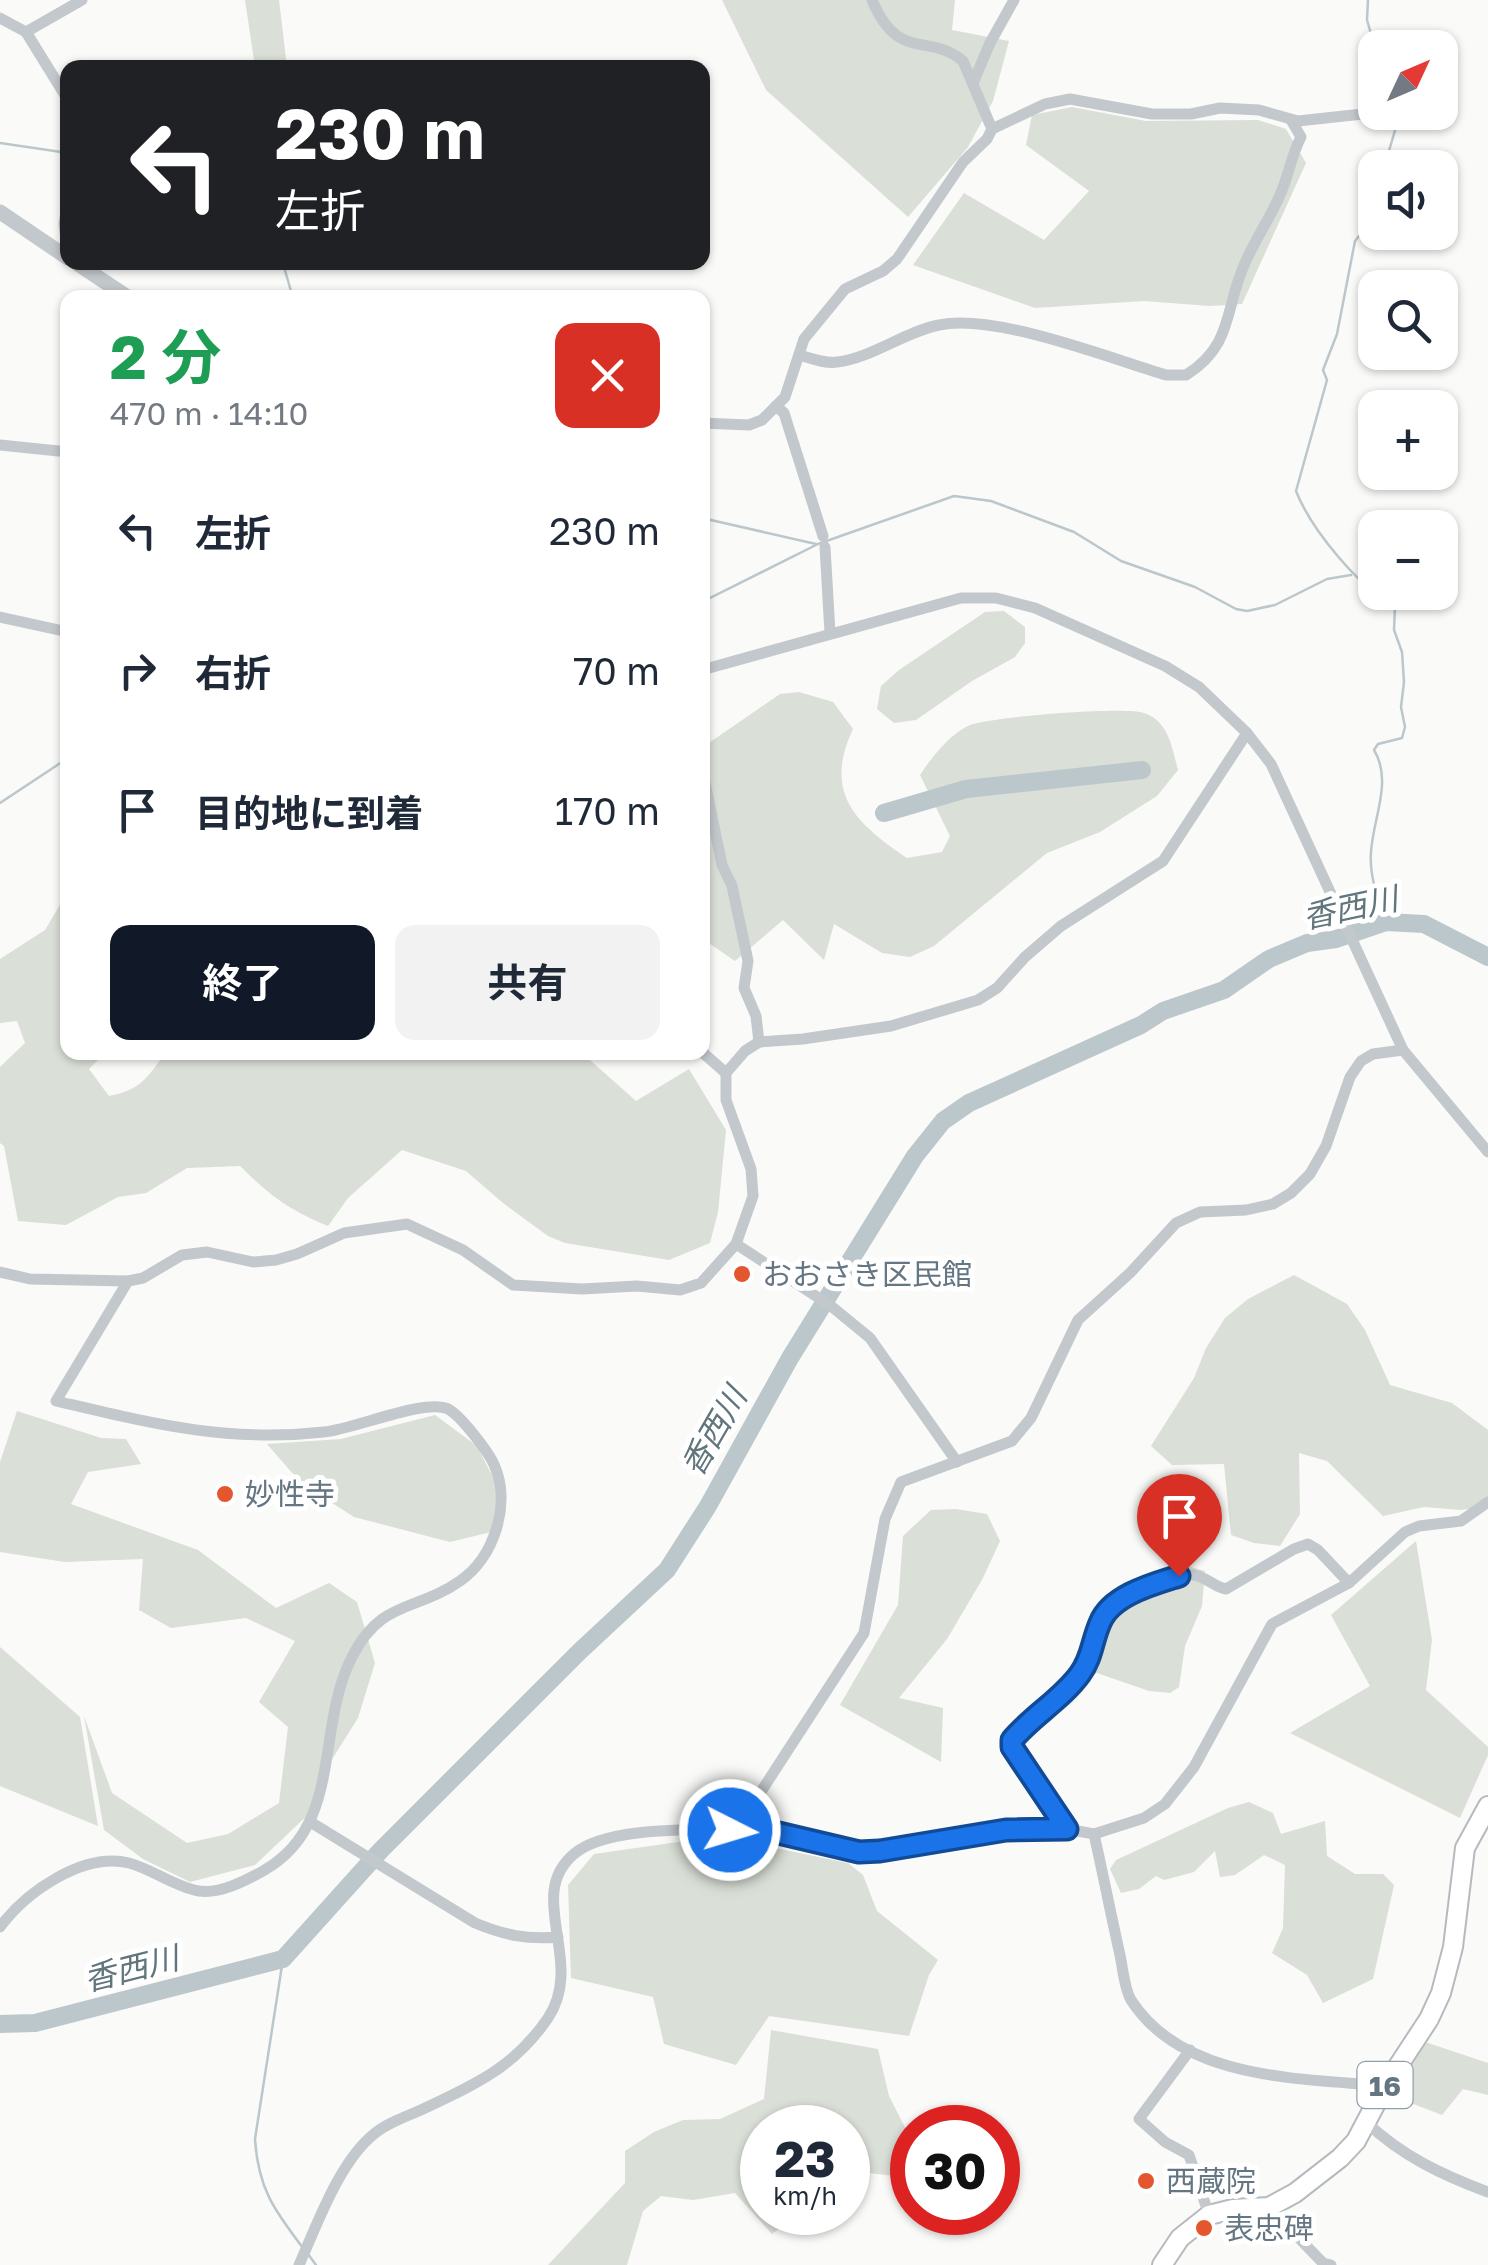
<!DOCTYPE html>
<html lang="ja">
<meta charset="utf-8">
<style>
:root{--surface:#fff;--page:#f2f2f3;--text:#1f2937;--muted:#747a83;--accent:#111827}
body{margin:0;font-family:"Golos Text","Noto Sans JP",sans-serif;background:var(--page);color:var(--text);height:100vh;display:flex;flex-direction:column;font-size:38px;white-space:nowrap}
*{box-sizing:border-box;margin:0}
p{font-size:32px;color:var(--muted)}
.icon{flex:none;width:55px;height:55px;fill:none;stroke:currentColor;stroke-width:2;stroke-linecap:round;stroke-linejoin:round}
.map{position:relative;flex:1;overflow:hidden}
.panel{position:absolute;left:60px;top:290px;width:650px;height:770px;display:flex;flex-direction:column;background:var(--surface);border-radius:20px;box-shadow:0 2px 8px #0004}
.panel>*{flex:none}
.hud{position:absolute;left:60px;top:60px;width:650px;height:210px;border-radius:20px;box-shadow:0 2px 8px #0004;background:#202124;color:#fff;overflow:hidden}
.needle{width:65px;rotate:46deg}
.fabs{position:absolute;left:1358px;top:30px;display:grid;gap:20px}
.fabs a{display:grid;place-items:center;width:100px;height:100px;border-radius:20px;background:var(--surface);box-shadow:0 2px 8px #0004;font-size:50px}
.speed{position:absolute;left:740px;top:2105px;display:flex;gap:20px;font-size:50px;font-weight:700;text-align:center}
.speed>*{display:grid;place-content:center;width:130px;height:130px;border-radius:50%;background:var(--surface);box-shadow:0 2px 8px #0004;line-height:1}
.speed small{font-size:25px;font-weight:400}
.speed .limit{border:15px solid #d22;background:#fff;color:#111}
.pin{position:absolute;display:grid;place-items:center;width:85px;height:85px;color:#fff;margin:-102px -42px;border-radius:50% 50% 50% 0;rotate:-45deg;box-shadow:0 0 10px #0007}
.pin .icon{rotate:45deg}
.me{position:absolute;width:110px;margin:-55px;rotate:95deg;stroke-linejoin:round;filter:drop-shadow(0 0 8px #0008)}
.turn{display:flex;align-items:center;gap:35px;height:210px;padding:0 50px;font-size:45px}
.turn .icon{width:130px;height:130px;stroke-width:2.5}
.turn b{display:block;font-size:70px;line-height:85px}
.round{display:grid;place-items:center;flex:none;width:105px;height:105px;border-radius:20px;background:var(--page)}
.headline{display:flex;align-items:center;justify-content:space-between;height:170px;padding:0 50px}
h1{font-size:60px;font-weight:700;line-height:75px;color:#1e9e55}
.action{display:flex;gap:20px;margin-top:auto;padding:20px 50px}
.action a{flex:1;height:115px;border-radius:20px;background:var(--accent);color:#fff;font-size:40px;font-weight:700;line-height:115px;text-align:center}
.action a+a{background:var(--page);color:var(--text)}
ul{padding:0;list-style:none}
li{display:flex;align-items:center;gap:30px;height:140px;padding:0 50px}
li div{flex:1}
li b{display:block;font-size:38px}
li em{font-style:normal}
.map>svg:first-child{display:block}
</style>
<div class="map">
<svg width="1488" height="2265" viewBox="0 0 1488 2265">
<rect width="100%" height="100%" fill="#fafaf8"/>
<g fill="#dadfd7">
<polygon points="245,0 279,0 287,67 255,67"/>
<polygon points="722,0 955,0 952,30 1009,41 993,101 968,147 908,217 766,90"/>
<polygon points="1072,107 1146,121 1258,120 1286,129 1306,163 1242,304 1210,306 1144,301 1035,308 913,265 964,193 1044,240 1089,191 1026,145 1032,115"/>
<polygon points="1004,611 1025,627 1025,643 1015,657 972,681 916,720 894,723 877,709 881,686 899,670 985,612"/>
<path d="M799 692 833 702 853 729C823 793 855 823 907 858L942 852 950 836 920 775C932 757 948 736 968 726 987 717 1125 706 1144 713 1169 721 1172 748 1178 770L1157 796 1100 832 1047 853 934 946 910 957 882 953 834 924 824 960 783 920 735 961 703 939V747L780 694Z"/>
<path d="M67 893 68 1052 105 1053 89 1069 109 1096C135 1091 145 1082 160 1060L157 1052 582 1053 636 1101 689 1069 726 1130 718 1212 710 1243 669 1260 565 1243 548 1236 503 1203 466 1171 402 1150 348 1198 328 1226C289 1210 269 1195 240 1166L187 1168 146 1193 118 1197 66 1225 18 1221 4 1146 0 1143V1067L25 1043 17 1021 0 1023V959L45 930Z"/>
<polygon points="1294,1275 1347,1304 1365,1330 1390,1385 1452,1403 1488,1430 1488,1506 1461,1510 1424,1507 1383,1516 1327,1461 1299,1453 1300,1514 1280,1546 1254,1543 1231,1535 1224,1464 1172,1465 1151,1446 1194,1378 1206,1348 1225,1318 1248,1299"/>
<polygon points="17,1411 101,1438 126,1439 141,1464 88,1472 71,1504 198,1550 276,1608 329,1583 357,1602 375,1663 358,1718 326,1769 313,1810 255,1865 190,1882 143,1859 104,1830 84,1716 112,1793 187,1843 228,1834 279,1803 288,1727 259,1702 295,1641 246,1618 171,1628 139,1610 143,1559 65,1562 0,1552 0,1462"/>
<polygon points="435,1415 477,1446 501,1493 491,1532 450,1542 354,1517 301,1483 267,1444 341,1439"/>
<polygon points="956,1509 987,1514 1000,1541 983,1578 947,1639 899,1698 943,1708 941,1762 840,1705 898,1605 903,1536 931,1510"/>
<polygon points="1416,1541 1432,1640 1426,1690 1488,1747 1488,1755 1460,1818 1290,1733 1370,1686 1331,1615"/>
<polygon points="1191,1567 1205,1571 1202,1606 1185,1646 1179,1687 1170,1693 1149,1691 1094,1672 1089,1650 1105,1607 1139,1580 1170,1568"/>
<polygon points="0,1647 80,1717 98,1826 0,1786"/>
<polygon points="1249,1802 1273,1813 1281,1834 1325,1821 1327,1856 1355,1874 1383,1874 1394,1885 1373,1979 1323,2003 1307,1975 1272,1953 1283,1928 1285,1865 1264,1855 1235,1875 1220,1877 1215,1851 1194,1872 1164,1880 1156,1876 1139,1889 1121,1893 1110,1869 1116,1860 1228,1808"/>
<polygon points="742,1841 848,1863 863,1875 877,1911 938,1960 929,1975 909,2036 769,2016 736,2065 664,2044 653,1997 571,1978 568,1885 594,1854 678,1842"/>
<polygon points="771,2030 878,2049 889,2096 912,2141 912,2178 860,2172 848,2178 848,2128 762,2128 762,2212 801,2213 772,2234 735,2193 693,2200 661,2196 643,2211 627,2265 548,2265 625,2183 625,2151 654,2132 683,2120 720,2119 764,2099"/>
<polygon points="1425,2042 1488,2063 1488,2095 1463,2089 1442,2115 1390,2095"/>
</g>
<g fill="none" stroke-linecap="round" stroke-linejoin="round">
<g stroke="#bbc7cb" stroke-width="2.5">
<polyline points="1368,0 1367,20 1375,48"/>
<polyline points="0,143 68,153"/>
<polyline points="1384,168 1398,120 1396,112"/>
<path d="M1375 208 1371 221 1355 241 1337 334 1323 370 1327 380 1296 491C1311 529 1359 588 1395 606L1394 630 1402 652 1404 682 1401 707 1405 727 1402 738 1378 744 1374 750C1393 781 1373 818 1371 852 1369 875 1378 900 1386 922"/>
<polyline points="278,262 284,267 293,298"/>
<polyline points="702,518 816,544"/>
<polyline points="702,602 818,544 954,496 991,501 1074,532 1121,561 1195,587 1236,609 1247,611 1275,605 1327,579 1351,575"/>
<polyline points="0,803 68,758"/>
<path d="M283 1959 255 2139C258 2188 274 2210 303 2248"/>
<polyline points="308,2254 316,2265"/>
</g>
<g stroke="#bbc7cb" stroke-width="18">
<polyline points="884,813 966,789 1142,770"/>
<polyline points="0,2024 35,2023 283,1959 381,1850 579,1652 667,1570 708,1506 790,1358 915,1156 943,1121 969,1103 1141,1025 1163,1011 1224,990 1269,959 1307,943 1336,939 1386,922 1424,924 1488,957"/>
</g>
<g stroke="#b5babe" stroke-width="22">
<polyline id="primary" points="1162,2265 1180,2238 1209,2215 1233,2209 1269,2207 1295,2193 1340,2158 1356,2141 1385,2086 1429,2019 1441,1993 1453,1947 1465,1848 1488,1806"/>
</g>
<g stroke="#c3c8cc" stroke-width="11">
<path d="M872 0C898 63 929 32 963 61L992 129"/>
<polyline points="0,18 26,32 68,100"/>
<polyline points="26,32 82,0"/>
<polyline points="973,83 990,43 1014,0"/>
<polyline points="68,201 64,224 68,254"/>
<path d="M799 355C810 358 825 364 837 362 872 358 904 332 939 325 995 313 1109 358 1166 375H1186C1234 345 1224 309 1245 263 1255 240 1270 218 1280 195 1289 175 1291 156 1301 137L1291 120"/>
<polyline points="776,406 784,413 823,536"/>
<polyline points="702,423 749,425 762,420 785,397 804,339 845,289 883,271 897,259 963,162 987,139 992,129 1045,104 1070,99 1152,114 1191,114 1220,108 1259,110 1298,121 1381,112"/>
<polyline points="0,445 68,452"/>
<polyline points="825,547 830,633"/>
<polyline points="0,617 68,632"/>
<polyline points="702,670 961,598 996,598 1035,608 1165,666 1199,687 1247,733 1271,764 1403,1050 1488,1152"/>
<polyline points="702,768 722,865 732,886 748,961 744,988 756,1016 759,1042"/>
<polyline points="702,1052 726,1073"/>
<polyline points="736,1244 831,1306 870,1338 957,1462"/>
<polyline points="0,1272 30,1279 128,1281 143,1278 182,1255 207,1252 253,1262 276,1260 297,1254 344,1233 407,1224 463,1250 513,1285 582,1289 637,1286 680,1290 701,1283 736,1244 753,1196 751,1169 726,1100 726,1073 745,1051 759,1042 803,1039 891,1026 978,1000 997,988 1025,957 1061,926 1163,861 1247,733"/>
<path d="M312 1823 475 1923C504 1935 527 1940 558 1937"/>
<polyline points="740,1824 859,1852 880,1851 1006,1831 1067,1829 1094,1834 1144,1818 1165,1804 1194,1767 1272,1624 1349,1583 1405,1532 1419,1526 1461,1521 1488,1502"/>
<path d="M1067 1829 1012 1747V1740C1032 1716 1060 1700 1079 1675 1093 1658 1091 1636 1102 1618 1115 1596 1174 1570 1198 1576 1208 1579 1215 1587 1226 1589L1294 1549 1308 1544 1318 1550 1349 1583"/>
<path d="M1094 1834C1103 1874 1111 1915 1120 1955 1123 1969 1124 1988 1131 2000 1183 2081 1301 2078 1385 2086"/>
<path d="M0 1927C26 1892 83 1852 129 1863 152 1869 175 1887 199 1891 220 1894 245 1881 263 1871 344 1826 315 1728 352 1657 381 1599 416 1612 460 1581 494 1558 511 1504 495 1467 490 1453 460 1415 448 1409 426 1398 354 1429 324 1432 227 1443 150 1423 56 1401L128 1281"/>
<polyline points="1190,2050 1139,2119 1165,2142 1189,2155 1209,2215"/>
<path d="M1366 2122C1402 2156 1442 2175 1488 2192"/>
<polyline points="1269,2207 1323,2263 1331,2265"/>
<path d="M299 2265C317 2225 339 2162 374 2134 387 2123 405 2117 421 2110 474 2085 514 2068 548 2018 586 1961 524 1896 574 1854 605 1827 690 1830 729 1829L740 1824 864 1633 885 1519 901 1482 1012 1441 1031 1418 1078 1320 1130 1273 1176 1223 1200 1212 1246 1210 1273 1204 1291 1193 1310 1174 1326 1146 1350 1077 1361 1061 1373 1054 1403 1050"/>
</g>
<g stroke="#c3c8cc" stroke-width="15">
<polyline points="0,212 68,258"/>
<polyline points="75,262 129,298"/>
</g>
<use href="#primary" stroke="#fff" stroke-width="18"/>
</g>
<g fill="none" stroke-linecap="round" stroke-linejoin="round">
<g stroke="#114b97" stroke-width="25">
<path id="route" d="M730 1830 740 1824 859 1852 880 1851 1006 1830 1067 1829 1012 1747V1740C1032 1716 1062 1699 1080 1674 1092 1658 1092 1641 1100 1623 1111 1595 1154 1584 1179 1576"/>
</g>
<use href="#route" stroke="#1a73e8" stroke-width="18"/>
</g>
<g fill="#e4572e" stroke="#fff" stroke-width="4">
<circle cx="742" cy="1274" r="10"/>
<circle cx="225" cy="1494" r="10"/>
<circle cx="1146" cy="2181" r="10"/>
<circle cx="1204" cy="2228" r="10"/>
</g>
<g text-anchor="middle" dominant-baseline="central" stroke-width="10" stroke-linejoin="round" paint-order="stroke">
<rect fill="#fff" stroke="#939fa8" stroke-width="2.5" x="1357.5" y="2062" width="55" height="46" rx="8"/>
<g font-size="28" font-weight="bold" fill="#657683">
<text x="1385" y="2085">16</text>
</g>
<g font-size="30" fill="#657683" stroke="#fff" text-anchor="start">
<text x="762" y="1274">おおさき区民館</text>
<text x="245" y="1494">妙性寺</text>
<text x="1166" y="2181">西蔵院</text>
<text x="1224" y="2228">表忠碑</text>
</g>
<g font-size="32" font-style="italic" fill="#60757c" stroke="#fff">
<text transform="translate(1350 907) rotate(-12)">香西川</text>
<text transform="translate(713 1431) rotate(-60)">香西川</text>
<text transform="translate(131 1968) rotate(-14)">香西川</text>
</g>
</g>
</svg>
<div class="fabs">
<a><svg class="needle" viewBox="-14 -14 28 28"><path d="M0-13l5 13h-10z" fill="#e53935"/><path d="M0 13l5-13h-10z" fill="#747a83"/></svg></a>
<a><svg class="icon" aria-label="sound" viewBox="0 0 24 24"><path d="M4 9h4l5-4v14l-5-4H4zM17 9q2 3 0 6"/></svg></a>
<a><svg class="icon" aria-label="search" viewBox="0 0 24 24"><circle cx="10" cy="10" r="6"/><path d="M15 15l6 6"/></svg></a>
<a>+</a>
<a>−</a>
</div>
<div class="speed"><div>23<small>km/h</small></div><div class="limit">30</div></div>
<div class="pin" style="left:1179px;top:1576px;background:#d93025"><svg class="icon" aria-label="arrive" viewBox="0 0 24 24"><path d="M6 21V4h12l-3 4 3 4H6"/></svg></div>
<svg class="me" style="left:730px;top:1830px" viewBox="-20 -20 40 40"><circle r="17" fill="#1a73e8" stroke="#fff" stroke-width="3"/><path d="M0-11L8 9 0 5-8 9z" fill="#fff"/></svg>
<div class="hud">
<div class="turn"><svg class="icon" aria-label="left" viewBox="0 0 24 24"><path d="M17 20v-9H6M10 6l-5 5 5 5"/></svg><div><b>230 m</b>左折</div></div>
</div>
<section class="panel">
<div class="headline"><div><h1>2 分</h1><p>470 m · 14:10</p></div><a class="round" style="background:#d93025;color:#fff"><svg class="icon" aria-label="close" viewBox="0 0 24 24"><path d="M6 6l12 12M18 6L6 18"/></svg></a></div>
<ul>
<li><svg class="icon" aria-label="left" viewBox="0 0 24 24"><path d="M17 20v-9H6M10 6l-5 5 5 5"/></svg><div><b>左折</b></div><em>230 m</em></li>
<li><svg class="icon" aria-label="right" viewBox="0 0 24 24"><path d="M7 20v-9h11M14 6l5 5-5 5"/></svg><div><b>右折</b></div><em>70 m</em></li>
<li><svg class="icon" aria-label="arrive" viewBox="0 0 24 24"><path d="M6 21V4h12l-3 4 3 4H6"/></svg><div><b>目的地に到着</b></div><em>170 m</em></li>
</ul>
<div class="action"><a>終了</a><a>共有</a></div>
</section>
</div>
